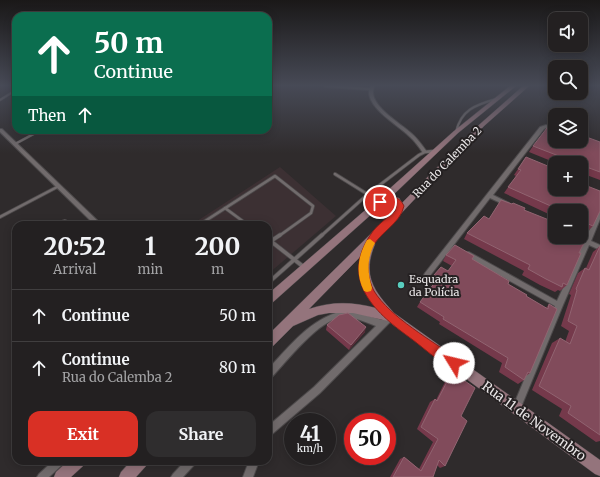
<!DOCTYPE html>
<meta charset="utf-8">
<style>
:root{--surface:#232021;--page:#2f2d2e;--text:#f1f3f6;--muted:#a3a3a5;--line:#403e3f;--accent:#d93025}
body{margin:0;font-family:Merriweather,serif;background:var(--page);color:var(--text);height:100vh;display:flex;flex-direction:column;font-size:15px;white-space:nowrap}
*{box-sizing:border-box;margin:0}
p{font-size:13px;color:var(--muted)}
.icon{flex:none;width:22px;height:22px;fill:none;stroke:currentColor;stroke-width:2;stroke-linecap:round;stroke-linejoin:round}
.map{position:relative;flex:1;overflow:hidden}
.side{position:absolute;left:12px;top:221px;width:260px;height:244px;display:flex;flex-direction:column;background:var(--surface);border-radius:12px;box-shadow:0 2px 10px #0003,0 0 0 1px var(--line)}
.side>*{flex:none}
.banner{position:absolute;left:12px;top:12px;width:260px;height:122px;border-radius:12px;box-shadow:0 2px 10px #0003,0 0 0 1px var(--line);background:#0b6e4f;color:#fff;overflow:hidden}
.controls{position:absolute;left:548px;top:12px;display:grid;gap:8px}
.controls a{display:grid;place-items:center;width:40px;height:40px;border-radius:8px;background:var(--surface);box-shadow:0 2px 10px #0003,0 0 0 1px var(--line);font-size:20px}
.speed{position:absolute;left:284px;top:413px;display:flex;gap:8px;font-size:20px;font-weight:700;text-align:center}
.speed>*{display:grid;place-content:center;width:52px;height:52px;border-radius:50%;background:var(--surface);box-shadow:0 2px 10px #0003,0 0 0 1px var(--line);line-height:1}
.speed small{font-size:10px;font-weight:400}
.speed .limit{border:6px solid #d22;background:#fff;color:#111}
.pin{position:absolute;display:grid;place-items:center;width:34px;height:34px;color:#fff;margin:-17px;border:2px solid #fff;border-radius:50%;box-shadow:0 1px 4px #0007}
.me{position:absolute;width:44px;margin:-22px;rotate:306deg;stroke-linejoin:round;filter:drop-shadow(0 0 3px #0008)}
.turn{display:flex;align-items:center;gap:14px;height:84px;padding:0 16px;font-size:18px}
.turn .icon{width:52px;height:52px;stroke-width:2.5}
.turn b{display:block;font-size:28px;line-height:34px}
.then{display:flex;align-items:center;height:38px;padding:0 16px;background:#0003;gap:8px;font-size:15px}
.eta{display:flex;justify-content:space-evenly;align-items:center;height:68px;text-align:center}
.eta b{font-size:24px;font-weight:700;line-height:28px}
.primary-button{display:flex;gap:8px;margin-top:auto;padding:8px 16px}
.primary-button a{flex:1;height:46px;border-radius:12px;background:var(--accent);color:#fff;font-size:16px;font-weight:700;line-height:46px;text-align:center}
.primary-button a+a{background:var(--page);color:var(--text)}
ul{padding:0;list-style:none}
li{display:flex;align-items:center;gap:12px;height:52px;padding:0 16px;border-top:1px solid var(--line)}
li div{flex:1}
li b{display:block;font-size:15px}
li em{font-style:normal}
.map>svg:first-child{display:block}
</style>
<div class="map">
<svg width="600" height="477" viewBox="0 0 600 477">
<rect width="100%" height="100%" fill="#2f2b2c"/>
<polygon fill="#3c3033" points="280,167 336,216 268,274 268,225 191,225"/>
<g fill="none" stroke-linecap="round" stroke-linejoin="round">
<g stroke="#4d4a4b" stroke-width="3">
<g id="service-far2">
<polyline points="0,100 16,90"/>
<path d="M456 132C461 110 475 105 496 99"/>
<polyline points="15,144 41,130"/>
<polyline points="425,152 435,151"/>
</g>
</g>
<g stroke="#4d4a4b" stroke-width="4">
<g id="service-far1">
<polyline points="335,174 380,202"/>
<polyline points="225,208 248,225"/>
<polyline points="0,217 59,186"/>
<polyline points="54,225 65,221 71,225"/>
<polyline points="199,225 275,176 313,206 311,213 279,236"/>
<polyline points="321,236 368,194 419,155 425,152 435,151"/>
</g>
</g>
<g stroke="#4d4a4b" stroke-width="5">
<g id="service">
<polyline points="268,239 305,268"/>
<polyline points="268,243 280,235"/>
<polyline points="268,283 322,235"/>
</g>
</g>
<g stroke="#4d4a4b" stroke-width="2">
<g id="minor">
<path d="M324 86H340L370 88V86H374C374 88 373 90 373 92 373 108 400 123 411 133 417 138 422 145 427 152L425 153H423C419 147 415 141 409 136 398 125 367 108 369 90L326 87Z"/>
<polygon points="546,125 555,128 555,130 546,128 544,129 493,195 509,203 510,204 509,205 505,205 490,198 429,277 427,278 425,277 424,275 425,273 540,127"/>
<polygon points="0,129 2,129 102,225 95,225 0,132"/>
<polygon points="600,211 600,219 591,241 600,245 600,250 589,245 563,305 519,412 516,413 513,412 512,409 555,306 465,256 464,254 465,252 469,252 557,301 584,243 575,239 574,237 581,236 586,238 597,213"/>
<path d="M343 311 358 313 382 320 387 315 390 314 393 315 394 317 393 319 320 393 271 435 268 436V426L314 387 376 326C366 322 354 317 343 317 319 319 287 361 271 378L268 379V369C290 346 311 318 343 311Z"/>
<polygon points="53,461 65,461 63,464 49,477 37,477 39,474"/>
<polygon points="185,461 197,461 195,464 183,477 171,477 173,474"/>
<polygon points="249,461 259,461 253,477 243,477"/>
</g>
</g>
<g stroke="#4d4a4b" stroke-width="1">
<g id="secondary">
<path d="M510 86H516L458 133 391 197 399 198 402 203 480 124 523 86H529L484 126 374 242 375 244C362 275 373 290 394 313L600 460V476L595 474 388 321 353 313H329L318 315 293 326 272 347 268 349V335L394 211 396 206 393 202 384 203 272 303 268 305V294L377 200 454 131ZM361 256C357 276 363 292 376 308 353 302 332 301 309 309Z"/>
<polygon points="68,461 85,461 83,466 71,477 54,477 56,472"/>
<polygon points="131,461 148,461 146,466 136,477 119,477 121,472"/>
</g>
</g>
<use href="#service-far2" stroke="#716b6c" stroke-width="2"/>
<use href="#service-far1" stroke="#716b6c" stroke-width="2.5"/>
<use href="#service" stroke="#716b6c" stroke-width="3.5"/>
<use href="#minor" fill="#716b6c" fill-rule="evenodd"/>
<use href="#secondary" fill="#94747c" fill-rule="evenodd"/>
</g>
<g fill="#75394b">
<polygon points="600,142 600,180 581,173 581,163 556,163 529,152 533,146"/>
<polygon points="518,169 582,184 593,226 587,232 581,230 581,211 555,211 555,217 504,193 516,176 514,175"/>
<polygon points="524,210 554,225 579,253 567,285 560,291 558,290 555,292 540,285 522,275 524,271 464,239 467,233 489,219"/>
<polygon points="600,246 600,441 596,442 559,416 562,409 532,390 552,343 560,338 565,342 569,331 561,326 571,295 569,294 578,273 585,268 586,268 593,252"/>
<polygon points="446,255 472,259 526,296 546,308 549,304 530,373 526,376 524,380 518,384 499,372 502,363 439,324 440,322 417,307 420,302 435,283 431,281 434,275 448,271 452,266 443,261"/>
<polygon points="327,325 365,332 349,350 326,330"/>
<polygon points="452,372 461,416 445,466 440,468 437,465 433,477 390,477 400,459 404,457 419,469 433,442 417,429 430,402 435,399 436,400 448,376"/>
</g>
<polygon fill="#542c37" points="366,327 365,332 349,350 351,345"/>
<g fill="#814b5b" stroke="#916471">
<polygon points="550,124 555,126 555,141 581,141 581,135 600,142 600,172 581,165 581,163 577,163 533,146"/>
<polygon points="526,157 555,169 555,189 581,189 581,180 584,181 582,184 600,191 600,211 593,226 581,221 581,211 562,211 508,187 521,170 518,169"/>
<polygon points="501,200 512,204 513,203 525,208 524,210 554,222 554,225 555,226 555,237 581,237 586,239 579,253 581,253 567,285 563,283 562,287 546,279 528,269 530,265 467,233 484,216 489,219"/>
<polygon points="455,245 474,256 472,259 509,281 508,284 527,295 526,296 548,309 549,304 557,309 530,373 528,372 524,380 505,367 508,358 443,319 444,317 420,302 439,277 434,275 441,267 448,271 456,260 446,255"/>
<polygon points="600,246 600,435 568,413 571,406 539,386 560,338 570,344 577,326 568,321 577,290 576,289 585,268 589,270"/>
<polygon points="348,313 366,327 351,345 327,325 339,315"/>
<polygon points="452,372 475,388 461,416 467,421 445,466 439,460 433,477 393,477 404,457 421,471 438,439 421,427 435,399 437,401"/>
</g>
<linearGradient id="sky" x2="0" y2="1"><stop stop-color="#1a1818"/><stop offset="0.56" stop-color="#474a56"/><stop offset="1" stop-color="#474a56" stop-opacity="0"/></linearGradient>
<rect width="600" height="153" fill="url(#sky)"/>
<path fill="#d93025" stroke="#8d1f18" d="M392 196C398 198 401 200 404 206 400 225 377 233 370 252 366 264 368 280 374 291 390 317 432 341 458 359L459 363 458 367 454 369C438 362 423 347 409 337 373 311 340 279 371 234 376 226 387 218 395 211L396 206 393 202 380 204 376 202 377 200Z"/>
<path fill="#f59e0b" d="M370 239 375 243C367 258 367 271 372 288L371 291 367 292 364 291C355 273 358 256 367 240Z"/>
<circle fill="#59cebf" stroke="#252122" stroke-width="1.5" cx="401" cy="285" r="4"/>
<g text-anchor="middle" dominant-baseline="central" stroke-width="4" stroke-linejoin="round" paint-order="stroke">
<g font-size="11" fill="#e8e5e6" stroke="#252122">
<text transform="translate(447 162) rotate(-46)">Rua do Calemba 2</text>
</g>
<g font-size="11" fill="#e8e5e6" stroke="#252122" text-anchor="start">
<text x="409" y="279">Esquadra<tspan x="409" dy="13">da Polícia</tspan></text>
</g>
<g font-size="13" fill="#e8e5e6" stroke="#252122">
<text transform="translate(534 421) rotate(36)">Rua 11 de Novembro</text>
</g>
</g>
</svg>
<div class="controls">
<a><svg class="icon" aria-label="sound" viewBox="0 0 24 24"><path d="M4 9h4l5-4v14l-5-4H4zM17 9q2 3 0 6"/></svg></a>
<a><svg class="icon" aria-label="search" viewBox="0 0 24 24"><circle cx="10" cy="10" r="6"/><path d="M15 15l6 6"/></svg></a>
<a><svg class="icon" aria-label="layers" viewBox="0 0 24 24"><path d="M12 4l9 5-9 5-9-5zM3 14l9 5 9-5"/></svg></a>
<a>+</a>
<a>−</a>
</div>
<div class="speed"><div>41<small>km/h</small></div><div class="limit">50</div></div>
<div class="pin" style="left:380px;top:202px;background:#d93025"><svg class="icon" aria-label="arrive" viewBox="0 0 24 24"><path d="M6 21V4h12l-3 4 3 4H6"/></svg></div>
<svg class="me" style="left:454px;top:363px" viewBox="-20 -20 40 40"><circle r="19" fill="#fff"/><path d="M0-13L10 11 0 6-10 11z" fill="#d93025"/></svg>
<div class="banner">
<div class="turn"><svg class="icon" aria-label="ahead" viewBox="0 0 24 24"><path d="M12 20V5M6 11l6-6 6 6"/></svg><div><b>50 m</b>Continue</div></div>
<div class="then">Then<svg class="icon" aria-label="ahead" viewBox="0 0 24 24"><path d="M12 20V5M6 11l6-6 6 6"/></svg></div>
</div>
<section class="side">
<div class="eta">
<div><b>20:52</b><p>Arrival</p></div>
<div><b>1</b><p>min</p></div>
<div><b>200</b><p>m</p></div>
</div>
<ul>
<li><svg class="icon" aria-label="ahead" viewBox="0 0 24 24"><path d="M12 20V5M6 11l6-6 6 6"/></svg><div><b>Continue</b></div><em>50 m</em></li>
<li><svg class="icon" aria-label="ahead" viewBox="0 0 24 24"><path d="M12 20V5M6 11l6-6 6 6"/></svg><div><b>Continue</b><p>Rua do Calemba 2</p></div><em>80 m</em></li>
</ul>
<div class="primary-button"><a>Exit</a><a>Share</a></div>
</section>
</div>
